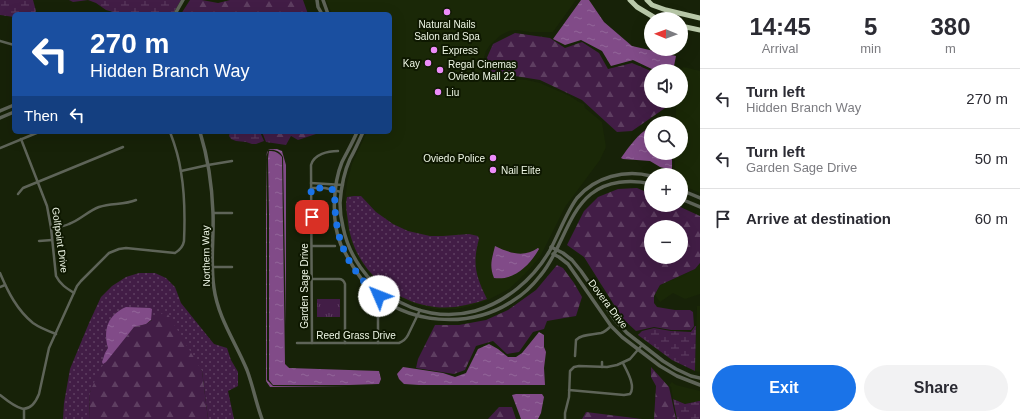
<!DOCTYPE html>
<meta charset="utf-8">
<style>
:root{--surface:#fff;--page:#f2f2f3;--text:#2b2b33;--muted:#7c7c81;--line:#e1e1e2;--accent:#1a73e8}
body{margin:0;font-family:Helvetica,sans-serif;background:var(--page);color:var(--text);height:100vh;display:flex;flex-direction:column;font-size:15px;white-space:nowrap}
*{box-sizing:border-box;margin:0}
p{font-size:13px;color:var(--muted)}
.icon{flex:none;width:22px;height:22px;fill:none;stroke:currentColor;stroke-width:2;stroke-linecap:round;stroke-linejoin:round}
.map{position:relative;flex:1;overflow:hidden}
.sheet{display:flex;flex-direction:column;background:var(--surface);width:320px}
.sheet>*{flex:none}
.banner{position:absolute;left:12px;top:12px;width:380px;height:122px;border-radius:6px;box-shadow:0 4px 16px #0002;background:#1a4fa0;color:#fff;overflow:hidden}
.needle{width:26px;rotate:271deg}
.controls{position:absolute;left:644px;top:12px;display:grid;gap:8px}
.controls a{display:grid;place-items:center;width:44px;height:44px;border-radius:50%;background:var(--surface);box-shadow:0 4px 16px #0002;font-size:20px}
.pin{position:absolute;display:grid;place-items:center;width:34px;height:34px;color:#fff;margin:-17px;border-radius:8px;box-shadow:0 2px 6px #0006}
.me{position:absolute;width:44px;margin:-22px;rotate:314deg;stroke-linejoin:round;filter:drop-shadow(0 0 3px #0008)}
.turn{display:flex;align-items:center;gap:14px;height:84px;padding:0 12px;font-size:18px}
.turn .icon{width:52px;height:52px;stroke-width:2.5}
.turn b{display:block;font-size:28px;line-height:34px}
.then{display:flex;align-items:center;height:38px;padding:0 12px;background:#0003;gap:8px;font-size:15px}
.eta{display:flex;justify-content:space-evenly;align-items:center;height:68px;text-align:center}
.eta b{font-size:24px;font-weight:700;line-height:28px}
.primary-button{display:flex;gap:8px;margin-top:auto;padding:8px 12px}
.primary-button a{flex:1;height:46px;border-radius:24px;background:var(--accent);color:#fff;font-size:16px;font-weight:700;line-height:46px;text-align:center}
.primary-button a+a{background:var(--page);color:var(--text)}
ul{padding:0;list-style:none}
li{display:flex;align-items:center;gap:12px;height:60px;padding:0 12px;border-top:1px solid var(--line)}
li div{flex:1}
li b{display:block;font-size:15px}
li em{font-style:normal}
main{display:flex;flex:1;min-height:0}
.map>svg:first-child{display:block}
</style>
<main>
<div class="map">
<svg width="700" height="419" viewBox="0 0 700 419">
<defs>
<pattern id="grass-dots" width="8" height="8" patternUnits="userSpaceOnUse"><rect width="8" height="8" fill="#421d46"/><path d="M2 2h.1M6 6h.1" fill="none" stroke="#5e3e61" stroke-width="1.8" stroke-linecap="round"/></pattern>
<pattern id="forest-firs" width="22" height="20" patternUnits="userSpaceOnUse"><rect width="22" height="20" fill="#421d46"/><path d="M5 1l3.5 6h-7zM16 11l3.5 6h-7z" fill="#5e3e61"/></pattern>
<pattern id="wetland-marsh" width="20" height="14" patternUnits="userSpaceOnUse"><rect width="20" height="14" fill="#421d46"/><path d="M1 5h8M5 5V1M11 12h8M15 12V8" fill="none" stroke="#5e3e61"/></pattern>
<pattern id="park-tufts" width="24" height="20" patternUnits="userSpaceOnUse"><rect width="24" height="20" fill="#421d46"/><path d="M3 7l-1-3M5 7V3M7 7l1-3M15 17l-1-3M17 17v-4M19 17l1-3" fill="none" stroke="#5e3e61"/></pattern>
<pattern id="water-ripples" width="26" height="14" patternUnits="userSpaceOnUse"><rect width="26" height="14" fill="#814b88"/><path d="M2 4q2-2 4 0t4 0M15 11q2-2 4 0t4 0" fill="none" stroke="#936699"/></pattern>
</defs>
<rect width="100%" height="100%" fill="#172208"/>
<g fill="#1a2807">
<polygon points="326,0 576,0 553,32 529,32 517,30 509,31 501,35 490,45 486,51 484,57 484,68 487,73 491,76 500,78 527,80 540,83 570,96 579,102 584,104 585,108 602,122 606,147 600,160 565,207 540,257 525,274 509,289 488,300 470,306 457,309 435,309 422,306 403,300 395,296 383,287 370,274 357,256 350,241 347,229 345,201 347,183 352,164 367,132 390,132 390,14 332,14"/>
<polygon points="684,67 700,71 700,193 681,185 681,175 675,175 675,153 681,153 681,123 676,123 676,101 681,101 681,71 677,71"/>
<polygon points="700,263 700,294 685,299 673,293 660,302 655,295 660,285 695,269"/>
<polygon points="697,306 700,306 700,372 695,371"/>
<polygon points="672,382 676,385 700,391 700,401 699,401 685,404 673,399 671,387 669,385"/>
</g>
<g fill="url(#grass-dots)">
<path d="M354 196H361L376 212 393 224 408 231 430 236H443L469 234 478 236 479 239C472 264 476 277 487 299 470 305 453 309 435 307 391 302 352 266 348 221 347 213 345 205 347 197Z"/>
<polygon points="139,273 155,273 166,278 175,287 181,303 214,344 227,348 231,360 238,372 238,386 228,391 234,419 208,419 202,371 151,320 146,324 134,327 90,392 89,419 63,419 64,403 70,369 89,323 101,297 112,286 126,277"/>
</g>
<g fill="url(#forest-firs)" fill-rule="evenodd">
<polygon points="190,0 202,0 218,3 230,0 303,0 308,14 181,14"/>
<polygon points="515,33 550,38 565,48 582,42 599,53 608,69 632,63 651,71 651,101 668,101 668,106 632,131 617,132 582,100 540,80 515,76 491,74 485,62 493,44"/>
<polygon points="262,132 322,132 298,140 291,136 286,145 266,142"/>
<path d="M637 188 651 194V205H676L700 216V263L695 269 660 285 654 296V303L657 307 675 310H690L693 312 694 326 691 330H671L654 327 636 331 623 319 584 257 567 245 584 211 598 197 618 189ZM651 227H681V257H651Z"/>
<polygon points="557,265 563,268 574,283 582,297 576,316 547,321 544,329 533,332 519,352 507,354 493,341 476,346 465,370 454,374 416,368 418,359 435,325 459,325 486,320 508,310 536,290"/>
<polygon points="166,311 202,371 208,419 89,419 90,392 100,369 134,327 146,324"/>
<polygon points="651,367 669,387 676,419 654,419 656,386 651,377"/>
<polygon points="499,407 512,407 516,419 488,419"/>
<polygon points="586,412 642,419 582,419"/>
</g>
<g fill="url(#wetland-marsh)">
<polygon points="0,0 33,0 36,11 34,14 14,14 14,17 0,15"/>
<polygon points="69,0 181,0 173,14 120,14 106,10 96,3 88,0 73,2"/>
<polygon points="230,132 260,132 264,141 256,144 252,144 246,142 236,141 231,139 229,136"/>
<polygon points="695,326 696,326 695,371 672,360 638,335 642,331 654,328 671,331 691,332"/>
<polygon points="673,399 685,404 699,401 700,401 700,419 677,419"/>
</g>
<rect fill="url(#park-tufts)" x="317" y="299" width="23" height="18"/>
<g fill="url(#water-ripples)">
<polygon points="581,0 589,0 604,22 632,46 676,56 673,71 656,71 633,60 611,66 602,51 581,40 565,45 553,39"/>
<path d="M651 127V153H672V170L660 167 650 161 623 159 621 158C629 147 638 133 651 127Z"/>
<path d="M270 149H277L282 151 286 165V326L283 157C280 151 275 149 268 150Z"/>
<polygon points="268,151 266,158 267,215 267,380 273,386 348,387 270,387 266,381 266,159 267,152"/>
<path d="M269 151C275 151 278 152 282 157L285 364 289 368 379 371 381 379 379 384 349 385H273L269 380V215L268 158Z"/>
<path d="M495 246C509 253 524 258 538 248L539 249C530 265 514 281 494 278 489 265 492 259 495 246Z"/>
<path d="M126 307 150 308 152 309 151 320 146 324 134 327 106 362 103 364 102 362 105 353 108 348C103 329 108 315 126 307Z"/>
<polygon points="539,332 544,335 544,347 546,352 544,368 545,385 419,385 404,384 399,379 397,374 403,367 443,373 455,377 466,373 478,349 489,344 498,349 508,357 516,357 522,353"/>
<polygon points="516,394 542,394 544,397 541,413 538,419 521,419 512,395"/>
</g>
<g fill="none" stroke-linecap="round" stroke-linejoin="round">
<g stroke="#5e6458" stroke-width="2.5">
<polyline points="0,41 14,45"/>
<path d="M21 139 47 206 51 228 56 276C60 284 66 288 74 293"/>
<polyline points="0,148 39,132"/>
<polyline points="181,171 208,165 232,161"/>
<polyline points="311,183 343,185"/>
<polyline points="311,188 325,188 341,192"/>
<polyline points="18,194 23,188 123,147"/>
<polyline points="213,213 232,213"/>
<path d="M51 228C57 227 63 227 69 224 80 220 88 211 99 207 112 203 124 205 136 200"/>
<polyline points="39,241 52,240"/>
<polyline points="312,246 335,246"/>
<polyline points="212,267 232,267"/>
<path d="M0 273C8 292 17 310 33 323 40 328 48 331 56 334"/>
<path d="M312 279H339C342 279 344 281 345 284V343"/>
<polyline points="0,287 5,285"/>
<path d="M297 343H399C404 341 406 339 408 335L420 310"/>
<path d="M312 343 311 165C314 154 328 151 338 151"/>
<polyline points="378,343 378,315 381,306"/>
<path d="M575 356 576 340C582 334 592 335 601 333 605 332 608 329 611 326"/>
<polyline points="602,367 602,362"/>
<path d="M569 390 624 395 630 394C636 386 627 371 623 363"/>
<path d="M0 395C15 407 29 419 39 394L49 348 77 286 81 281 109 253 119 249 126 248 175 253C180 250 183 247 184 241 185 218 185 195 181 172 179 158 175 145 170 132"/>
<polyline points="24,409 24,419"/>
<polyline points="565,419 565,413 569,397 570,371 574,367 579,366 607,367 617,365 630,359 642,345"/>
</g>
<g stroke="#5e6458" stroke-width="3.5">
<polyline points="317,0 318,7 322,14"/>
<polyline points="323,0 328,14"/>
<polyline points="175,14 183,0"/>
<polyline points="0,111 14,105"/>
<polyline points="0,118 14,112"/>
<path d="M200 132C208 158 212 185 213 213 214 238 210 263 214 288 218 318 236 343 247 370 253 386 256 403 262 419"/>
<path d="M357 132C353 142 347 152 342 162 333 184 331 222 341 245 349 260 357 275 369 288 406 325 470 330 514 300 524 294 533 285 540 276 561 252 567 213 591 194 607 181 631 179 651 184"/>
<path d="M363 132C359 141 355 150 350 159 344 172 341 189 340 203 340 211 341 219 343 227 355 286 416 327 475 311 506 302 533 279 549 252 558 236 566 213 577 198 595 177 625 169 651 176"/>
<polyline points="681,190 700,198"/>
<polyline points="681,199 700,207"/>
<polyline points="551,247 563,253 572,260 581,271 615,320 627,333 663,361 676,369 691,376 700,378"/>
<polyline points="553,254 559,257 568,264 611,326 622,337 660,366 677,376 700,385"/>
</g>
<g stroke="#b9c9a9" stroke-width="5">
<polyline points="630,0 637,7 657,19"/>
<polyline points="647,0 652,5 666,10 700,18"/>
<polyline points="681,26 700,30"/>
</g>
</g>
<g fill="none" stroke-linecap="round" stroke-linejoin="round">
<path stroke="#1a73e8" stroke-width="7" stroke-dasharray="0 12.6" d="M312 217 311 188H325L335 190C333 235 345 267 379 296"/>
</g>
<g fill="#ed8cf9" stroke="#0e1801" stroke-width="1.5">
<circle cx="447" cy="12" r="4"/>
<circle cx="434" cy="50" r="4"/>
<circle cx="428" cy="63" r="4"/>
<circle cx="440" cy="70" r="4"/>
<circle cx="438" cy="92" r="4"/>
<circle cx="493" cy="158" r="4"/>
<circle cx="493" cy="170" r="4"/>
</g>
<g text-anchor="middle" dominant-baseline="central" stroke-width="4" stroke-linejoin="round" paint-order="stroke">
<g font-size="10" fill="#eef6e5" stroke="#0e1801" text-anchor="start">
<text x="447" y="24" text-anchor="middle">Natural Nails<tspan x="447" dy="12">Salon and Spa</tspan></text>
<text x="442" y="50">Express</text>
<text x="420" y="63" text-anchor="end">Kay</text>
<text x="448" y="64">Regal Cinemas<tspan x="448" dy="12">Oviedo Mall 22</tspan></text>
<text x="446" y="92">Liu</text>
<text x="485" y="158" text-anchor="end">Oviedo Police</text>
<text x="501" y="170">Nail Elite</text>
</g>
<g font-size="10" fill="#eef6e5" stroke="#0e1801">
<text transform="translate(60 240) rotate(82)">Golfpoint Drive</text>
<text transform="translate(206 256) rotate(-91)">Northern Way</text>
<text transform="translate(304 286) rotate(-90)">Garden Sage Drive</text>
<text transform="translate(608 304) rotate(53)">Dovera Drive</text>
<text x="356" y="335">Reed Grass Drive</text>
</g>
</g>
</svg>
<div class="controls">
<a><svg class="needle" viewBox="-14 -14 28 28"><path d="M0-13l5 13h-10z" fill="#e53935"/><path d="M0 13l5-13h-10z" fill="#7c7c81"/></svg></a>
<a><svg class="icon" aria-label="sound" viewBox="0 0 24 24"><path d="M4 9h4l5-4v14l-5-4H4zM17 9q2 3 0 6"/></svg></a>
<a><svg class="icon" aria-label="search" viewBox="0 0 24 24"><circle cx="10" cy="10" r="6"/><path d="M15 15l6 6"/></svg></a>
<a>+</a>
<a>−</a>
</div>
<div class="pin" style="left:312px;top:217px;background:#d93025"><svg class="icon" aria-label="arrive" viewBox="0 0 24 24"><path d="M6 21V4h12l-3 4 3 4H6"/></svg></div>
<svg class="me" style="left:379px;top:296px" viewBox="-20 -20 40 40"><circle r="19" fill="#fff"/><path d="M0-13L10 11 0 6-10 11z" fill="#1a73e8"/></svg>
<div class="banner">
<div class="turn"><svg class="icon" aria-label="left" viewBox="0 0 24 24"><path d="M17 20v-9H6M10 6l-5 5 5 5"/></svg><div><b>270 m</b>Hidden Branch Way</div></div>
<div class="then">Then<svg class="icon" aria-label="left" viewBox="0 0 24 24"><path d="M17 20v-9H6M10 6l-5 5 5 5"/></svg></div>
</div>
</div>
<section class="sheet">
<div class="eta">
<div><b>14:45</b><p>Arrival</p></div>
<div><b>5</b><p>min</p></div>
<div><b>380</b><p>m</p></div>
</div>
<ul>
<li><svg class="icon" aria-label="left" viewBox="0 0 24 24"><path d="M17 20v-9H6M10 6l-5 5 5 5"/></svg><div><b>Turn left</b><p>Hidden Branch Way</p></div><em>270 m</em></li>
<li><svg class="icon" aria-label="left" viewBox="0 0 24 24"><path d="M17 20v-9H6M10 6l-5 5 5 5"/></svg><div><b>Turn left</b><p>Garden Sage Drive</p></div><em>50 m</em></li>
<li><svg class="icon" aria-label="arrive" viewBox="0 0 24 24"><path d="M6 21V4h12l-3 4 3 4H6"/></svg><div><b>Arrive at destination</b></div><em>60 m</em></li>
</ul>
<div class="primary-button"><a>Exit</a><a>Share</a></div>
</section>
</main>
